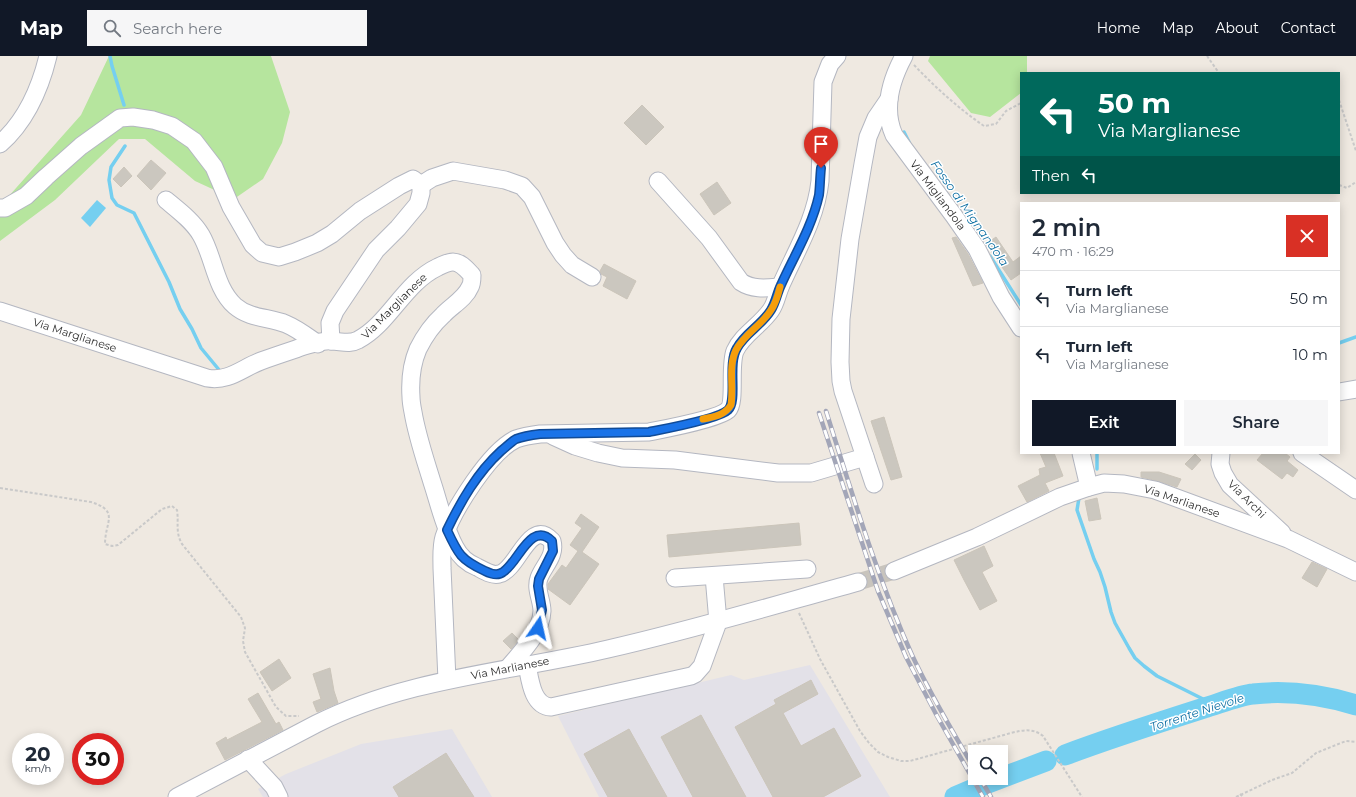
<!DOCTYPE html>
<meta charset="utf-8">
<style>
:root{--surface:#fff;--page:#f6f6f7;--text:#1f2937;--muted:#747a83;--line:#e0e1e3;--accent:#111827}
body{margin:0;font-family:Montserrat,sans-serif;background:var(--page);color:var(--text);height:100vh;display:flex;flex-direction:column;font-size:15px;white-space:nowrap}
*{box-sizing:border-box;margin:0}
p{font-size:13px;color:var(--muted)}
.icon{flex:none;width:22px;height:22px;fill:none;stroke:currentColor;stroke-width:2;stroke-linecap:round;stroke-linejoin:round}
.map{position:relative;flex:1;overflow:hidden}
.details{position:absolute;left:1020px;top:146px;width:320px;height:252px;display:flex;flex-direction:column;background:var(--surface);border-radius:0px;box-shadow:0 2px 10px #0003}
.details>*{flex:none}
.hud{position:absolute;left:1020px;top:16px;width:320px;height:122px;border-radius:0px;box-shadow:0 2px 10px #0003;background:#00695c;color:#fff;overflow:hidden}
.tools{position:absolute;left:968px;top:689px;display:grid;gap:8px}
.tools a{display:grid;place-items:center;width:40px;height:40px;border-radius:0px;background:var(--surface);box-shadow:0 2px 10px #0003;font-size:20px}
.speed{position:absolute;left:12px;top:677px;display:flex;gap:8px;font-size:20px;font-weight:700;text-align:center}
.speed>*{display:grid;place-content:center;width:52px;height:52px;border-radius:50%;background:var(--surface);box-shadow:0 2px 10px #0003;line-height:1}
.speed small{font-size:10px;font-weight:400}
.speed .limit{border:6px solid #d22;background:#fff;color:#111}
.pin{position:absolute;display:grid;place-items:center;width:34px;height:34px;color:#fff;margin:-41px -17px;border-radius:50% 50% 50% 0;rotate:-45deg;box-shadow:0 0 4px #0007}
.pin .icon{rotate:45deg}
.me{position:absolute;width:44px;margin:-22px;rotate:11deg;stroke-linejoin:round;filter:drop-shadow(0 0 3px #0008)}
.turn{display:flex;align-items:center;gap:14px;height:84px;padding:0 12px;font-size:18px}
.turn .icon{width:52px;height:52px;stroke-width:2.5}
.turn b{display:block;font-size:28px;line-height:34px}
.then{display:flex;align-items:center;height:38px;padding:0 12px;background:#0003;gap:8px;font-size:15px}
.round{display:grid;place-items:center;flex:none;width:42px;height:42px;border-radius:0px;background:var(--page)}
.headline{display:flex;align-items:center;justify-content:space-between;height:68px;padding:0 12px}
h1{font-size:24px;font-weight:600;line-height:30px}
.button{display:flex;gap:8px;margin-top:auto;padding:8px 12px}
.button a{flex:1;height:46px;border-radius:0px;background:var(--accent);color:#fff;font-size:16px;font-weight:600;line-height:46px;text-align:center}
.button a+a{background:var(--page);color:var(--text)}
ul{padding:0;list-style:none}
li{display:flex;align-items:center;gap:12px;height:56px;padding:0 12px;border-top:1px solid var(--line)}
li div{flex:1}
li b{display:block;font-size:15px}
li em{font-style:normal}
header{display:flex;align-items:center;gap:24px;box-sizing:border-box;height:56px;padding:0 20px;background:var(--accent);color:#fff}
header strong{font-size:19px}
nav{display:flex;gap:22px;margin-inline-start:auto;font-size:14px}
.search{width:280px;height:36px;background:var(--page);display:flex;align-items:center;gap:10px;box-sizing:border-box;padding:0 14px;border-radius:0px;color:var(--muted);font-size:15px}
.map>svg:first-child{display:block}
</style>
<header>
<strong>Map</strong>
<div class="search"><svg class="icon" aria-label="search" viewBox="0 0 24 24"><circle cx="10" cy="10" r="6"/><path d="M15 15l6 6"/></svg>Search here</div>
<nav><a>Home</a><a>Map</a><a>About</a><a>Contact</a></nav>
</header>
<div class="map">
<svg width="1356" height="741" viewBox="0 0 1356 741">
<rect width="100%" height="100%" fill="#efe9e1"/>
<g fill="#e3e1e8">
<polygon points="810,609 890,741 599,741 558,660 731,619 744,624"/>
<polygon points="452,673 492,741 263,741 258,733 286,718 361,688"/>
</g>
<g fill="#b6e59e">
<polygon points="109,0 271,0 290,56 282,87 263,123 234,143 195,125 145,83 119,83 55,144 0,185 0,150 81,59"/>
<polygon points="930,0 1027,0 1027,17 1021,17 1021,37 990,61 971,57 928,5"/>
</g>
<polygon fill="#75cff0" points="97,144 106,152 90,171 81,162"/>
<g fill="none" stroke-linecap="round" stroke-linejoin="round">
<g stroke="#75cff0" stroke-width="3.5">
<polyline points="110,0 112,10 124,49"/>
<polyline points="904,76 909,86"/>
<polyline points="125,90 111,111 109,124 112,142 117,149 134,157 169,226 180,253 192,273 201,292 220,315"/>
<polyline points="990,200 1021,249"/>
<polyline points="1339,287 1356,281"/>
<polyline points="1097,397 1097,413"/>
<polyline points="1079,442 1077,454 1094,503 1100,516 1105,531 1111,556 1115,567 1129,592 1135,602 1144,610 1157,620 1215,649"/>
</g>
<g stroke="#75cff0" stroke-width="21">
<path d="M1065 699C1110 682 1157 667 1204 652 1218 648 1240 639 1253 638 1288 634 1323 639 1356 649"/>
<polyline points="955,741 988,727 1046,705"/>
</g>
</g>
<g fill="#cbc7bf" stroke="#cbc5ba">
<polygon points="642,49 664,71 646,89 624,67"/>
<polygon points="151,104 166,117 151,134 137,120"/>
<polygon points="124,111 132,120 121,131 113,123"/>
<polygon points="717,126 731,147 714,159 700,138"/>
<polygon points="956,181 968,198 983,227 973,230 952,182"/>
<polygon points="996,181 1013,206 1021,200 1021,217 1011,224 986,188"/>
<polygon points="604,208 636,225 627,243 603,230 607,221 601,218 600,215"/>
<polygon points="884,361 902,421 891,424 871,365"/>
<polygon points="1040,397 1054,397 1063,420 1045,427 1049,435 1027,446 1018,430 1040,419 1039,413 1046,411"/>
<polygon points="1263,397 1285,397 1290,401 1287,405 1298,414 1293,421 1287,417 1282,423 1257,404"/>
<polygon points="1195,398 1201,404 1192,414 1185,408"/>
<polygon points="1141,416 1159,416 1181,423 1177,431 1158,425 1141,421"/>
<polygon points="1097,442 1101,463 1089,465 1085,445"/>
<polygon points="581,458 599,471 582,496 599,508 570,549 548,533 548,528 562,509 566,512 578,495 570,489 582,472 575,467"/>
<polygon points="799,467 801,489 669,501 667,479"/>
<polygon points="984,490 993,510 982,516 997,545 980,554 964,524 954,504"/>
<polygon points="1312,506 1327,513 1317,531 1302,522"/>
<polygon points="512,577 519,584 511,593 503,585"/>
<polygon points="279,603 291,622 272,635 260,616"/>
<polygon points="330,612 334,635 338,647 317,656 313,646 321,643 313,618"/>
<polygon points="811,624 818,638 783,657 801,690 834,672 861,720 823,741 773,741 735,671 776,648 774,644"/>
<polygon points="258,637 276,668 279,666 283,674 225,704 216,687 226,681 227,684 262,666 248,643"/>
<polygon points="701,659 746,741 693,741 661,681"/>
<polygon points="629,673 667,741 608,741 584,698"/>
<polygon points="446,697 474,741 399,741 393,731"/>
</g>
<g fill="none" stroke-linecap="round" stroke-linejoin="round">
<polyline stroke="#c8c4bd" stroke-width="17" stroke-dasharray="17 8" stroke-linecap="butt" points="858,526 894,515"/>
<g stroke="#b4b7c1" stroke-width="19">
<g id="minor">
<path d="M904 0C891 24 882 52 894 79L954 160 977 193 1001 241 1021 272"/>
<path d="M0 88C26 65 40 33 48 0"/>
<path d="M658 125 709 182 741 226C753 234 767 232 780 231"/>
<polyline points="421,129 432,122 453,115 505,124 522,130 532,141 555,187 563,199 572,209 592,221"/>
<path d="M166 144C178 154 193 165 201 179 214 201 215 232 235 250 250 263 269 261 286 268 298 273 308 281 318 288"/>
<polyline points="0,152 5,152 26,140 46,121 81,90 120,62 133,61 153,64 172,70 194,85 214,111 231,151 253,189 262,197 279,201 295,196 317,187 332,178 360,155 399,130 413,123 421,129 421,137 418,148 398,172 376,194 335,255 330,267 331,285"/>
<path d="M0 255 207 322C229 326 242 312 261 305 272 301 284 297 296 293 303 290 324 284 331 285 341 285 349 289 358 284 389 268 404 227 438 211 442 209 448 206 453 206 461 206 467 214 472 219 472 223 472 228 470 231 465 243 451 250 443 259 433 268 424 281 418 293 412 307 410 326 411 341 411 346 412 351 413 356 417 380 425 403 432 426 439 447 444 471 455 491 460 501 467 507 477 511 483 514 492 520 499 518 518 514 529 461 552 485 556 500 544 509 539 522 535 533 542 544 542 555 541 578 521 596 508 612"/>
<polyline points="1339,336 1356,333"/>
<polyline points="553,380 575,390 598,397 622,402 675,404 778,417 811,417 865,401"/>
<polyline points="1081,397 1089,431"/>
<polyline points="1221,397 1220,408 1223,417 1230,429 1282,477"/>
<polyline points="1302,397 1356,434"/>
<polyline points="874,428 843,335 841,325 840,306 841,263 850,183 863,108 868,81 876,62 889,43"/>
<polyline points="894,515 977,481 1060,441 1089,431 1104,427 1124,428 1155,434 1288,483 1356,516"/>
<polyline points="675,522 807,513"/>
<path d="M527 609C530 623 532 650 551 651L691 620 695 618 702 610 718 566 714 520"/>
<path d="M447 624 442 512C442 501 441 491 444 481 453 454 490 395 516 383 524 380 532 379 540 378L649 376C664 373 718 363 728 354 736 346 729 310 735 295 742 279 761 269 771 254 776 247 777 238 781 229 796 195 816 163 820 125L823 26 830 8 837 0"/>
<polyline points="248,703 274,731 279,741"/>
<path d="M177 741 316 668C407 622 510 616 608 593 692 574 775 549 858 526"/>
</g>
</g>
<g stroke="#c9c9c9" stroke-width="2" stroke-dasharray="3 2" stroke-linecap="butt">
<polyline points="1207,0 1219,17"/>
<path d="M914 9C935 31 958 52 984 70L996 68 1006 55 1021 47"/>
<polyline points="1339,44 1356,95"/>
<polyline points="1339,129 1347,132 1356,126"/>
<path d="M0 432 91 446C120 455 105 466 105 488L112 490 118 489 162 453 172 450 177 454C179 466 175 476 182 488L241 561 245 572 243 585 245 596 276 651 286 660H299"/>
<path d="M799 557 820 603 860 675 869 687 878 696 888 701 901 705H910L1011 677C1023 674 1033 672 1043 680L1082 741"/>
<polyline points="1240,738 1243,741"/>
<polyline points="1236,741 1272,724 1292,717 1316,697 1346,685 1356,686"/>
</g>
<use href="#minor" stroke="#fff" stroke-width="17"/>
<g stroke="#a3a6b8" stroke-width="4.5">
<g id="rail">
<path d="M826 355C852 437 877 521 912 599 930 638 953 676 975 714"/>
<polyline points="819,357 878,535 906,601 937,660 983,741"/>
<polyline points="980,722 991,741"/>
</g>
</g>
<use href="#rail" stroke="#fff" stroke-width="3" stroke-dasharray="9" stroke-linecap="butt"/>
</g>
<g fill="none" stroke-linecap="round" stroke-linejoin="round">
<g stroke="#114b97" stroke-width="10">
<path id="route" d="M538 572 542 554 538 530 539 523 553 495 552 485C531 464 518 507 503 516 498 520 491 518 485 515 461 504 458 498 447 474 461 445 477 417 501 395 506 391 511 386 516 383 524 380 532 379 540 378L649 376C664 373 719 363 728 354 738 345 727 308 737 292 745 277 762 269 771 254 776 246 777 237 781 229 794 200 812 171 819 139 820 131 820 121 821 112"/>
</g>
<use href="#route" stroke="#1a73e8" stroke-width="7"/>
<path stroke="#f59e0b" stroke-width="7" d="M703 363C714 361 725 359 731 349 734 331 728 310 736 294 744 278 762 269 771 254 776 247 778 239 780 231"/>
</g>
<g text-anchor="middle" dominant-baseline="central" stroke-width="3" stroke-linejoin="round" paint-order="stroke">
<g font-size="11" fill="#2e2e2e" stroke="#fff">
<text transform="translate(938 139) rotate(53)">Via Migliandola</text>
<text transform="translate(394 250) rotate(-45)">Via Marglianese</text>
<text transform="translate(75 279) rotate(18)">Via Marglianese</text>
<text transform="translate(1247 443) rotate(45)">Via Archi</text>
<text transform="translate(1182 445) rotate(19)">Via Marlianese</text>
<text transform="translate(510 612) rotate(-11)">Via Marlianese</text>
</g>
<g font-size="12" font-style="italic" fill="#0d6fa3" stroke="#fff">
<text transform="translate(970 157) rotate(55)">Fosso di Mignandola</text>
<text transform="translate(1197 656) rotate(-18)">Torrente Nievole</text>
</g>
</g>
</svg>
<div class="tools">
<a><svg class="icon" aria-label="search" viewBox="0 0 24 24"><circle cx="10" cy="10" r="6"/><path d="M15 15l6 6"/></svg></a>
</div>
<div class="speed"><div>20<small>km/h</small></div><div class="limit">30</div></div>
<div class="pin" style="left:821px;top:112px;background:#d93025"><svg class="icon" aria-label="arrive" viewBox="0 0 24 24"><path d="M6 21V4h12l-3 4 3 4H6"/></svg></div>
<svg class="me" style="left:538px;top:572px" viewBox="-20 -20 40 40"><path d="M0-17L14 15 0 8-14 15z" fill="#1a73e8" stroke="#fff" stroke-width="4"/></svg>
<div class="hud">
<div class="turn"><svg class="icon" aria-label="left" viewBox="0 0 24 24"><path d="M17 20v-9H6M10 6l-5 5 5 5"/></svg><div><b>50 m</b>Via Marglianese</div></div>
<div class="then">Then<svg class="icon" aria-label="left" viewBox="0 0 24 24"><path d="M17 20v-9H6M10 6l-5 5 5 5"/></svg></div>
</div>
<section class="details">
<div class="headline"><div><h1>2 min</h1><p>470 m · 16:29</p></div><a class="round" style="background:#d93025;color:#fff"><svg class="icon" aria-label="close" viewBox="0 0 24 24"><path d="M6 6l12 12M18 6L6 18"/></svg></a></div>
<ul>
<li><svg class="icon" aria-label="left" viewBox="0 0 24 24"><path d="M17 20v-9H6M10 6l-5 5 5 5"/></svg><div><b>Turn left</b><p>Via Marglianese</p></div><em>50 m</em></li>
<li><svg class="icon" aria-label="left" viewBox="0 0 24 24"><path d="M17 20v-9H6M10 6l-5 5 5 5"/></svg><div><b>Turn left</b><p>Via Marglianese</p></div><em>10 m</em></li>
</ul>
<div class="button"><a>Exit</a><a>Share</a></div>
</section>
</div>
